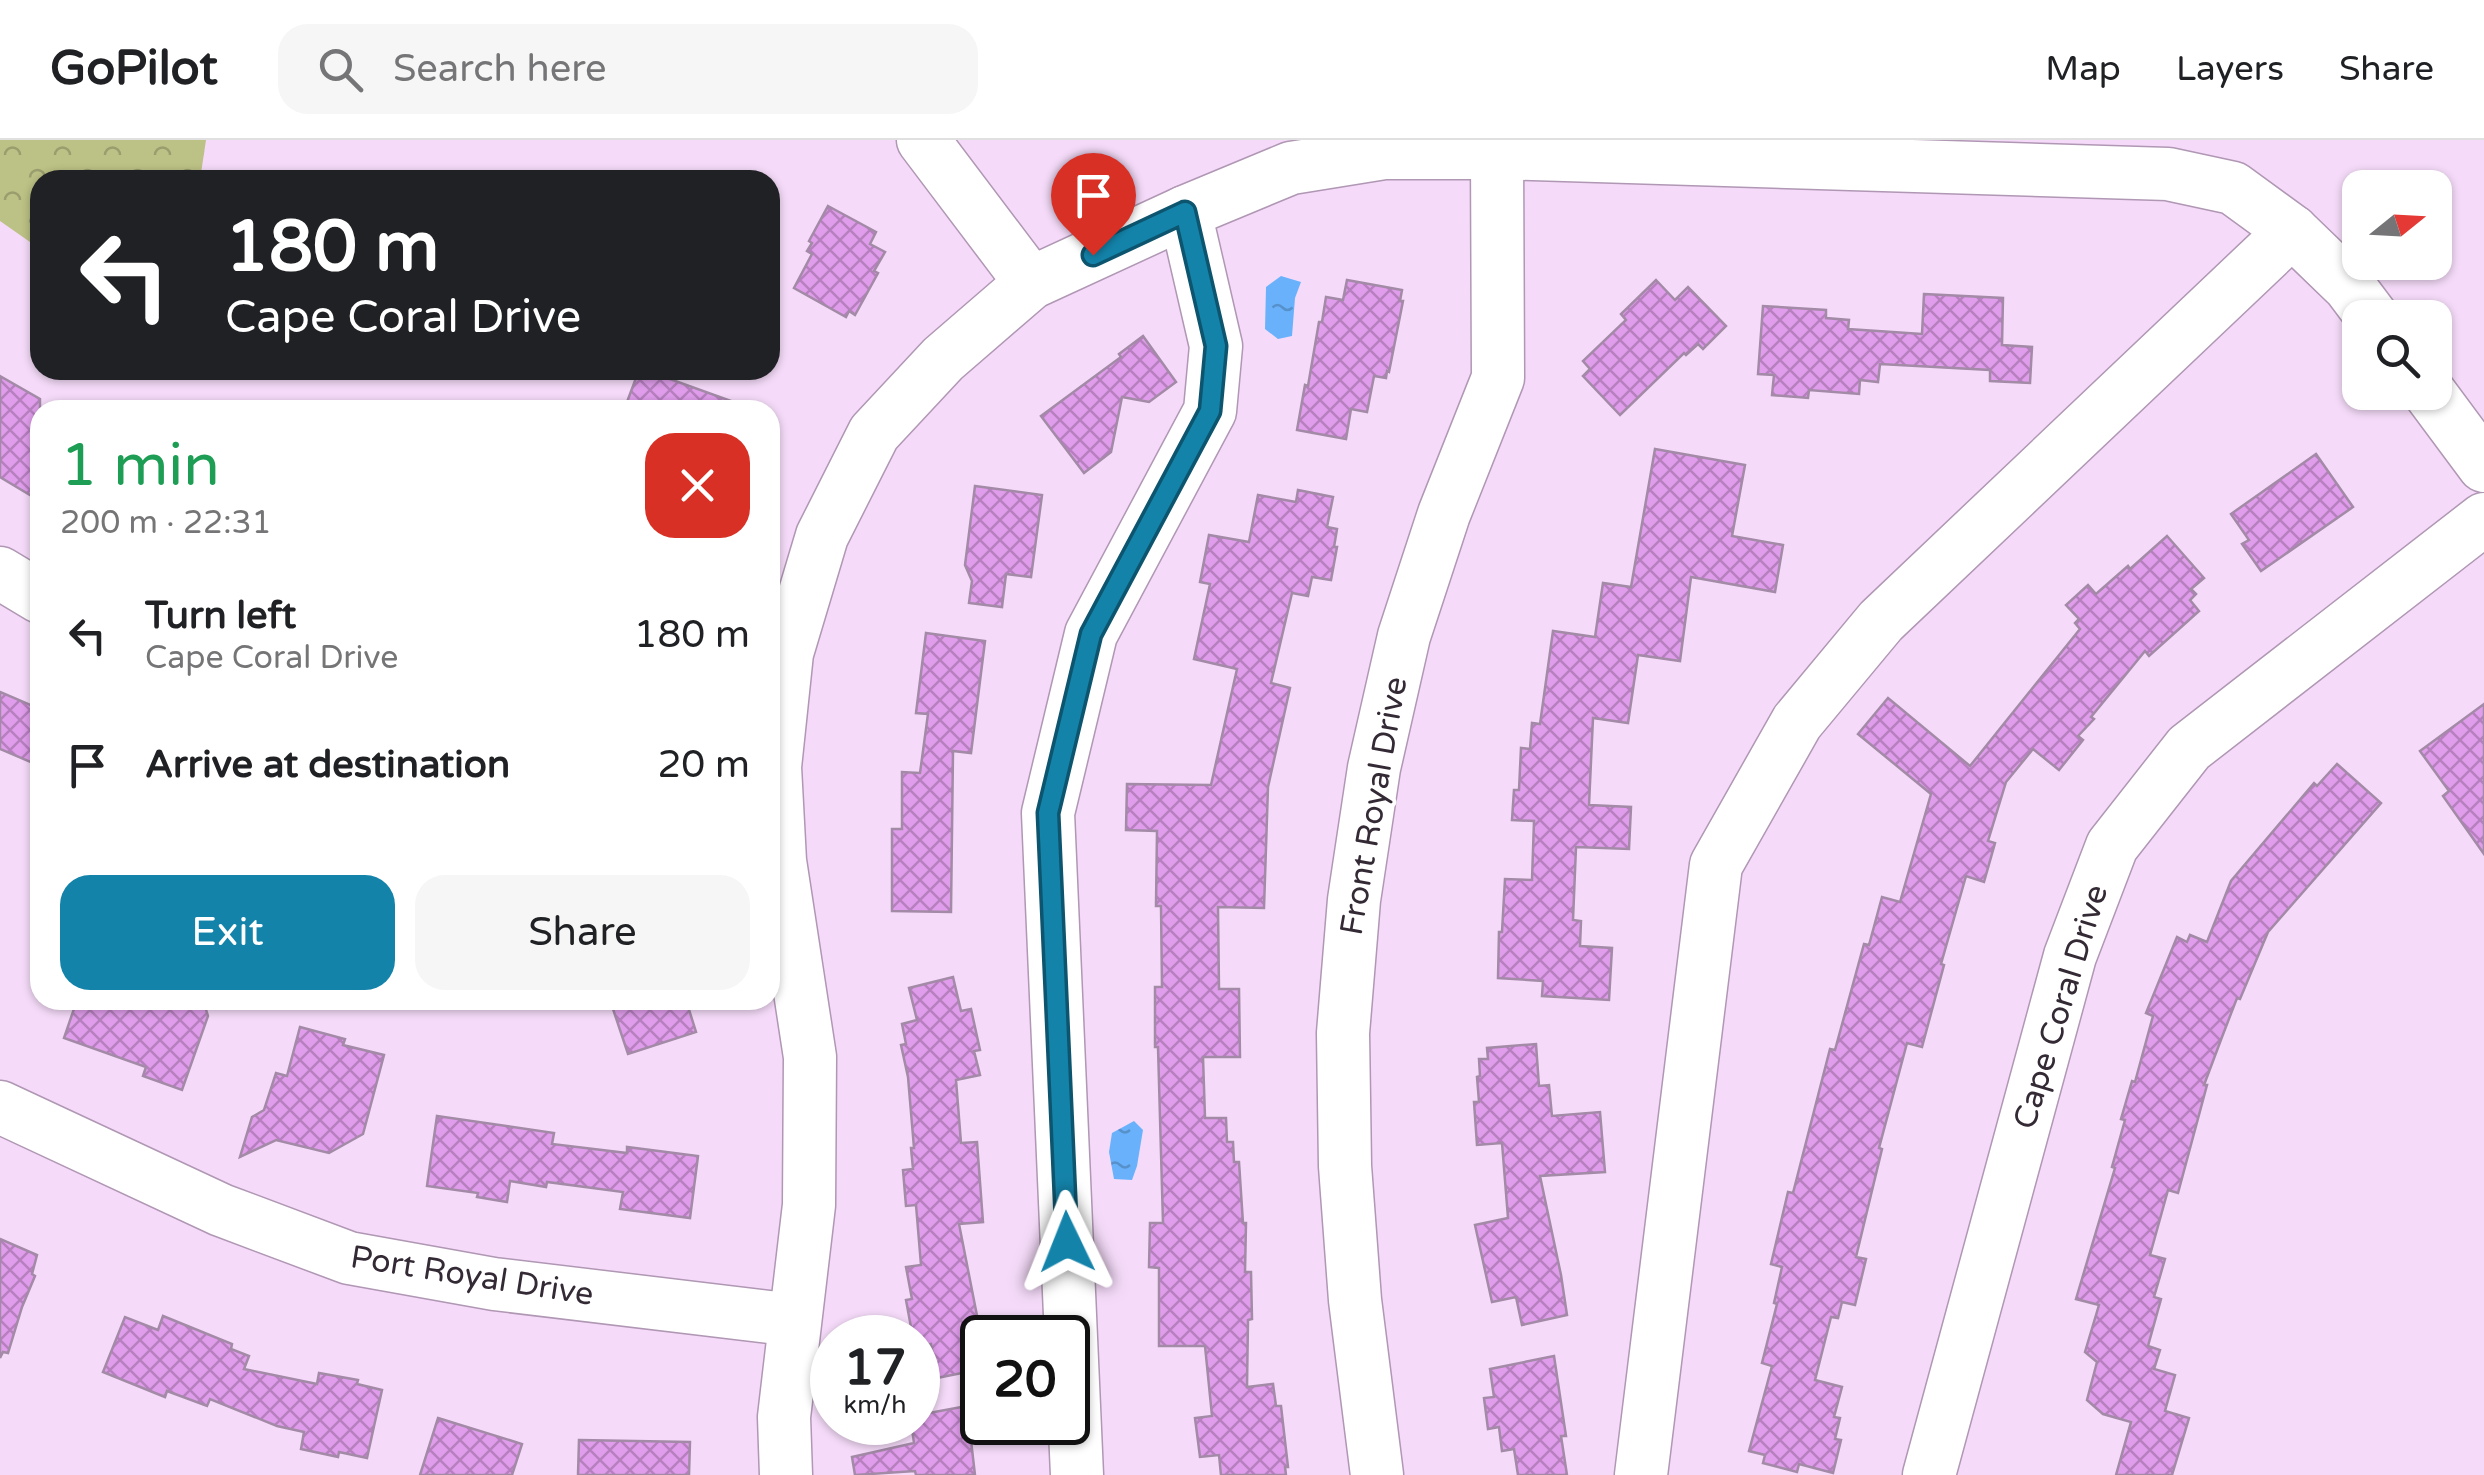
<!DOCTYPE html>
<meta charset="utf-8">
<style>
:root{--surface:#fff;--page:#f6f6f6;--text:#202124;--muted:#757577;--line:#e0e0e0;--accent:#1483aa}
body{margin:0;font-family:"Varela Round",sans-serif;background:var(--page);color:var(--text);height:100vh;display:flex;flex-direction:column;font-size:38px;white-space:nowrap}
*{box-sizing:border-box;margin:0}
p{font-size:32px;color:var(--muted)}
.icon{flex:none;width:55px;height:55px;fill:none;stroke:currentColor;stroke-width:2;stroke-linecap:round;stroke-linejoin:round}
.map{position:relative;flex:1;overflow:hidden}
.drawer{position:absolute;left:30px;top:260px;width:750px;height:610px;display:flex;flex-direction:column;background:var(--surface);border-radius:30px;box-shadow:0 2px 8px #0004}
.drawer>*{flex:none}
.hud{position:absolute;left:30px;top:30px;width:750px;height:210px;border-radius:30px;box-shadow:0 2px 8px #0004;background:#202124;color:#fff;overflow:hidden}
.needle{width:65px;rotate:72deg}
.tools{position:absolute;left:2342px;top:30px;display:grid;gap:20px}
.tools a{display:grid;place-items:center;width:110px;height:110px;border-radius:20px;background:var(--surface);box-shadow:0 2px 8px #0004;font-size:50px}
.speed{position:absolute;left:810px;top:1175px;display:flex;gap:20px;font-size:50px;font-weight:700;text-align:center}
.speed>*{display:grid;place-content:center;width:130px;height:130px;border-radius:50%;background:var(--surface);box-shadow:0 2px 8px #0004;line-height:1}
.speed small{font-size:25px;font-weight:400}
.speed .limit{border:5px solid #111;border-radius:15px;background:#fff;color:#111}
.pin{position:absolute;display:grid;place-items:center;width:85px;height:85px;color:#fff;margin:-102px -42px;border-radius:50% 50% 50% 0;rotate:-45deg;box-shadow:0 0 10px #0007}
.pin .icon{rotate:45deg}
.me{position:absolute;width:110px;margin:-55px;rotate:358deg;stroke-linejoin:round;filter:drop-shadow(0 0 8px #0008)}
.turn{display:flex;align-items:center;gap:35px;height:210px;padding:0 30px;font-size:45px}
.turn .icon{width:130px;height:130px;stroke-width:2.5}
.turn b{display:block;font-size:70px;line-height:85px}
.round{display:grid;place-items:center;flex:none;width:105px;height:105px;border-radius:30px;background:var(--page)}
.head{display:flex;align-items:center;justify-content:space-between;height:170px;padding:0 30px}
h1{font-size:60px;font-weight:600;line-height:75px;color:#1e9e55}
.button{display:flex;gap:20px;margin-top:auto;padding:20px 30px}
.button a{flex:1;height:115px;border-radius:30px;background:var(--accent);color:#fff;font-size:40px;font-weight:600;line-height:115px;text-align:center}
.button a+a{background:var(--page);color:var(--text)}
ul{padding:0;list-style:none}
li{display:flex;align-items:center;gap:30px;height:130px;padding:0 30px}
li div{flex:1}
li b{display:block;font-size:38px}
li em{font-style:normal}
header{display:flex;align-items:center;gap:60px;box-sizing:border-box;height:140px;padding:0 50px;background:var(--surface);border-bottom:2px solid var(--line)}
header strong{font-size:48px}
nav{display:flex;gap:55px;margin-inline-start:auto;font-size:35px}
.search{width:700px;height:90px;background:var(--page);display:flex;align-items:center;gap:25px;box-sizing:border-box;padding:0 35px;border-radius:30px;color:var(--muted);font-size:38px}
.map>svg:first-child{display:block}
</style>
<header>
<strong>GoPilot</strong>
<div class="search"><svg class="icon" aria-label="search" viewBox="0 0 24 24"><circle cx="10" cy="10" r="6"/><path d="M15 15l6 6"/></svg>Search here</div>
<nav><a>Map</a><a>Layers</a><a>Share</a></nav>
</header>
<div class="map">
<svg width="2484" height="1335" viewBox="0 0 2484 1335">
<defs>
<pattern id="forest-crowns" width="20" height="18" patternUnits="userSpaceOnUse" patternTransform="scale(2.5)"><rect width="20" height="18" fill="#bcc185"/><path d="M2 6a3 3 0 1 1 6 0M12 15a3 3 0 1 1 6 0" fill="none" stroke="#9a9d6e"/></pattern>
<pattern id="water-ripples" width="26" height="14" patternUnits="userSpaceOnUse" patternTransform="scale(2.5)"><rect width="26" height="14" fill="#69b2fb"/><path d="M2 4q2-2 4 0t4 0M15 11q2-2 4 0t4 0" fill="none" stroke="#5791cc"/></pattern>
<pattern id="building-cross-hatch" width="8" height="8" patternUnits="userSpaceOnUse" patternTransform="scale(2.5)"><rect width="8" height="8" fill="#e09deb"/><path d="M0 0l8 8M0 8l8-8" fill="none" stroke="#b680bf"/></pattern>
</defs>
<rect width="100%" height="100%" fill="#f5dbf9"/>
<polygon fill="url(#forest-crowns)" points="0,0 206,0 200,40 40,40 40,109 0,81"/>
<g fill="url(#water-ripples)">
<polygon points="1281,136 1301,142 1295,158 1292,196 1278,199 1265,189 1266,147"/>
<polygon points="1134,981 1143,990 1137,1026 1132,1040 1114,1039 1109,1012 1112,993"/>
</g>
<g fill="url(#building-cross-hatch)" stroke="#a38aa7" stroke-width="2.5">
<polygon points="828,66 876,92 870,104 885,112 874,131 878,133 855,175 849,171 846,177 794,148 812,114 807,111 812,103 809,101"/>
<polygon points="1347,140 1402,150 1400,161 1403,161 1389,232 1387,231 1386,238 1374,236 1367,272 1351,269 1346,299 1297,290 1305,245 1308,246 1319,182 1322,182 1326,157 1343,160"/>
<polygon points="1656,140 1675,160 1688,147 1726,186 1703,209 1698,204 1686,215 1684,213 1620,275 1583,236 1590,229 1583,221 1626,180 1621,174"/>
<polygon points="1924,154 2003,158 2002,205 2032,207 2030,243 1990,241 1990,230 1880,224 1878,242 1860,240 1859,254 1809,250 1808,258 1772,255 1774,235 1758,234 1763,166 1826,170 1826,178 1849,180 1848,189 1922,194"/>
<polygon points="1143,196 1176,242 1149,262 1122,257 1111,312 1084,333 1041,276 1121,217 1119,214"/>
<polygon points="639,230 645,230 745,266 744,270 624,270"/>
<polygon points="0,236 40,259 40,361 0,337"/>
<polygon points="1655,309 1745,325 1732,396 1783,405 1775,452 1691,437 1680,521 1638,515 1628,583 1593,578 1589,665 1631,667 1629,709 1576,707 1573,780 1581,781 1580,806 1612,808 1609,860 1542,856 1543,841 1498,838 1499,792 1502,792 1505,739 1532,740 1534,681 1512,680 1514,650 1519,650 1521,608 1530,609 1532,583 1540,584 1553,491 1595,497 1603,443 1631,447"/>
<polygon points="2316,314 2353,367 2261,431 2242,404 2249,400 2231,374"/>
<polygon points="975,346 1042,355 1031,437 1006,434 1002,467 969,463 972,441 965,425"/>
<polygon points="1298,350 1333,357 1327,387 1337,389 1334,407 1337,407 1331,440 1312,437 1308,456 1292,453 1271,543 1290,548 1268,647 1264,768 1218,767 1219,849 1239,849 1240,917 1203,917 1205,978 1226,978 1227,1002 1233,1002 1234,1022 1239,1022 1243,1083 1246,1083 1245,1132 1251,1132 1252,1179 1248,1180 1247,1247 1273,1244 1276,1266 1281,1266 1288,1327 1285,1327 1286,1335 1221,1335 1219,1315 1200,1317 1195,1278 1212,1276 1205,1206 1159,1206 1159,1128 1149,1127 1150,1083 1163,1083 1158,907 1155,907 1155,847 1162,847 1161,766 1156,766 1157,691 1126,690 1127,644 1211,645 1237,529 1194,519 1210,444 1200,442 1209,395 1249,402 1258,355 1296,362"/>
<polygon points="2167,396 2204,438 2191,449 2196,454 2190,460 2199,471 2149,516 2145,511 2091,577 2094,579 2078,596 2083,600 2059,630 2033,609 2006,642 1988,701 1995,703 1984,742 1966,736 1941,824 1944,825 1922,907 1907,903 1879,1008 1882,1009 1856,1117 1866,1119 1855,1165 1842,1162 1838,1178 1831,1177 1815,1240 1842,1247 1834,1277 1840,1278 1835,1299 1841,1300 1833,1333 1799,1324 1797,1332 1763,1323 1765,1315 1749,1311 1772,1226 1762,1223 1777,1164 1774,1163 1782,1127 1771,1124 1788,1052 1793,1053 1830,909 1835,910 1864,804 1869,805 1882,757 1900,762 1931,654 1858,594 1888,558 1970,626 2080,489 2075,483 2079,479 2066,465 2088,445 2096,454 2128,426 2130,429"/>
<polygon points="926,493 985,501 971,613 953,611 951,772 892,771 892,689 902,689 902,632 920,633 928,574 916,573"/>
<polygon points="0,552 40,569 40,626 0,609"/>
<polygon points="2484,564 2484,714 2443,656 2449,651 2420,611"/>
<polygon points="2337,624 2381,663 2268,792 2240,859 2237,858 2222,897 2204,945 2207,945 2178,1053 2168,1050 2150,1115 2165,1119 2154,1157 2161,1159 2148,1206 2160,1210 2154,1229 2175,1235 2165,1271 2189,1278 2172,1335 2116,1335 2131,1282 2103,1274 2087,1260 2097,1222 2085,1212 2099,1165 2076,1159 2115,1028 2112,1027 2125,980 2121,979 2132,941 2135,942 2153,876 2146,873 2177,797 2187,802 2190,795 2207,802 2231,741 2314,643 2317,646"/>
<polygon points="953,837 961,871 971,869 980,910 974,911 980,935 956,940 961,1003 977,1002 983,1082 959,1084 982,1201 982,1229 937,1238 931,1204 918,1207 918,1198 913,1198 906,1160 912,1159 906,1127 921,1125 916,1065 906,1066 903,1030 913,1029 911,1008 914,1008 908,937 901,905 906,904 902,884 917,880 909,848"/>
<polygon points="77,860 203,860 208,876 182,950 143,936 146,927 64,898"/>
<polygon points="610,860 686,860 696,892 628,914"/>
<polygon points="300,887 345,899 343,905 384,915 363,994 329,1013 276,1000 240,1017 252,977 264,970 276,933 287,936"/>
<polygon points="1536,904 1539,946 1549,945 1552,976 1600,972 1605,1032 1540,1036 1561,1135 1567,1175 1522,1185 1516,1157 1492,1162 1475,1085 1508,1078 1502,1003 1477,1005 1474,962 1479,962 1477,937 1480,936 1479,919 1488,919 1487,908"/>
<polygon points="437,976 554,993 552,1004 627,1013 627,1007 698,1016 690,1078 620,1069 623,1052 547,1042 546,1047 510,1041 507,1062 477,1057 478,1053 427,1046"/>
<polygon points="0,1099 37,1115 32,1134 35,1136 22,1167 8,1213 3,1212 0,1218"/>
<polygon points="163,1176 232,1204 231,1209 249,1216 244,1229 317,1244 319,1233 358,1240 357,1244 382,1250 367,1318 339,1312 338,1317 301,1309 304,1292 277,1286 210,1259 207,1266 167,1251 165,1257 103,1232 125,1177 158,1190"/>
<polygon points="1554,1216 1566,1296 1561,1296 1567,1335 1518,1335 1514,1309 1502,1311 1499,1287 1488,1289 1484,1258 1494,1257 1490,1229"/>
<polygon points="967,1266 975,1335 916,1335 915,1331 855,1335 852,1317 914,1303 911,1282 918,1282 918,1275"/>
<polygon points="438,1278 522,1304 512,1335 420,1335"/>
<polygon points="579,1300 690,1302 689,1335 578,1335"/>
</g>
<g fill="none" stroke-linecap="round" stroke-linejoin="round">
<g stroke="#b097b4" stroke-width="55">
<g id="minor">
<polyline points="923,0 1031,143"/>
<polyline points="2429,252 2484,326"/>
<polyline points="0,433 40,457"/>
<polyline points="0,967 221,1070 349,1118 494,1144 794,1180"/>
<polyline points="786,1335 784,1277 809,1065 810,917 780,721 775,627 787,513 822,396 874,293 943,219 1031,143 1185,72 1291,28 1384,13 1497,13 2168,34 2233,48 2292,91 2349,146 2373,178"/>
<polyline points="1077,1335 1048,673 1091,494 1210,271 1216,206 1185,72"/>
<polyline points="1377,1335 1355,1160 1345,1026 1343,893 1354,760 1374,628 1404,496 1444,374 1498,238 1497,13"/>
<polyline points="1641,1335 1716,725 1797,582 1881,481 2292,91"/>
<polyline points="1929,1335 2070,816 2112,706 2189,608 2484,379"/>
</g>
</g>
<use href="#minor" stroke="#fff" stroke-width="52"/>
</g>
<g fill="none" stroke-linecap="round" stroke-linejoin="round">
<g stroke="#0d556e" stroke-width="25">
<polyline id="route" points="1067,1102 1048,673 1091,494 1210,271 1216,206 1185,72 1093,115"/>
</g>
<use href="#route" stroke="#1483aa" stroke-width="18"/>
</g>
<g text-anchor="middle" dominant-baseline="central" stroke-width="8" stroke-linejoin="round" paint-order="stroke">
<g font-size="32" fill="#342a35" stroke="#fff">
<text transform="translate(1374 666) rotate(-80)">Front Royal Drive</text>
<text transform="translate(2061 867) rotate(-73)">Cape Coral Drive</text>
<text transform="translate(472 1136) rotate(9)">Port Royal Drive</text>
</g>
</g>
</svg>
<div class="tools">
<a><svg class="needle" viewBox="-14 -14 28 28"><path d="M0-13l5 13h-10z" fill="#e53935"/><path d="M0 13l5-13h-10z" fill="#757577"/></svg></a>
<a><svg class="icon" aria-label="search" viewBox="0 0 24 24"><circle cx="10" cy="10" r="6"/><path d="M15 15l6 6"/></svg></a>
</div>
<div class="speed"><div>17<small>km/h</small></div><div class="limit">20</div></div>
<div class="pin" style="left:1093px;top:115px;background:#d93025"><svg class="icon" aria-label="arrive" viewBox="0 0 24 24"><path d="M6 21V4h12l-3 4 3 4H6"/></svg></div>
<svg class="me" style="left:1067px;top:1102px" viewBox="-20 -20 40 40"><path d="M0-17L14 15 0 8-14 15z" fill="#1483aa" stroke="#fff" stroke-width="4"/></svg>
<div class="hud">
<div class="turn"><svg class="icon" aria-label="left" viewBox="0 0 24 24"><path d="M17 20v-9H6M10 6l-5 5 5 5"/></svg><div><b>180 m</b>Cape Coral Drive</div></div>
</div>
<section class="drawer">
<div class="head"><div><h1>1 min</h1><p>200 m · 22:31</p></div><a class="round" style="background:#d93025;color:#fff"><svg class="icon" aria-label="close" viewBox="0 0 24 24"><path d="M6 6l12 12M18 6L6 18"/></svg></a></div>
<ul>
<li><svg class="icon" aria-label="left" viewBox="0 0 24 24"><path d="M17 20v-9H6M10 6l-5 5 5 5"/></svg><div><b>Turn left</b><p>Cape Coral Drive</p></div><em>180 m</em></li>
<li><svg class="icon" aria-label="arrive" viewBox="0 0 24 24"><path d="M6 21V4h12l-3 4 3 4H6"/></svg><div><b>Arrive at destination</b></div><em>20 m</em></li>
</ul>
<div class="button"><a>Exit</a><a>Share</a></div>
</section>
</div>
